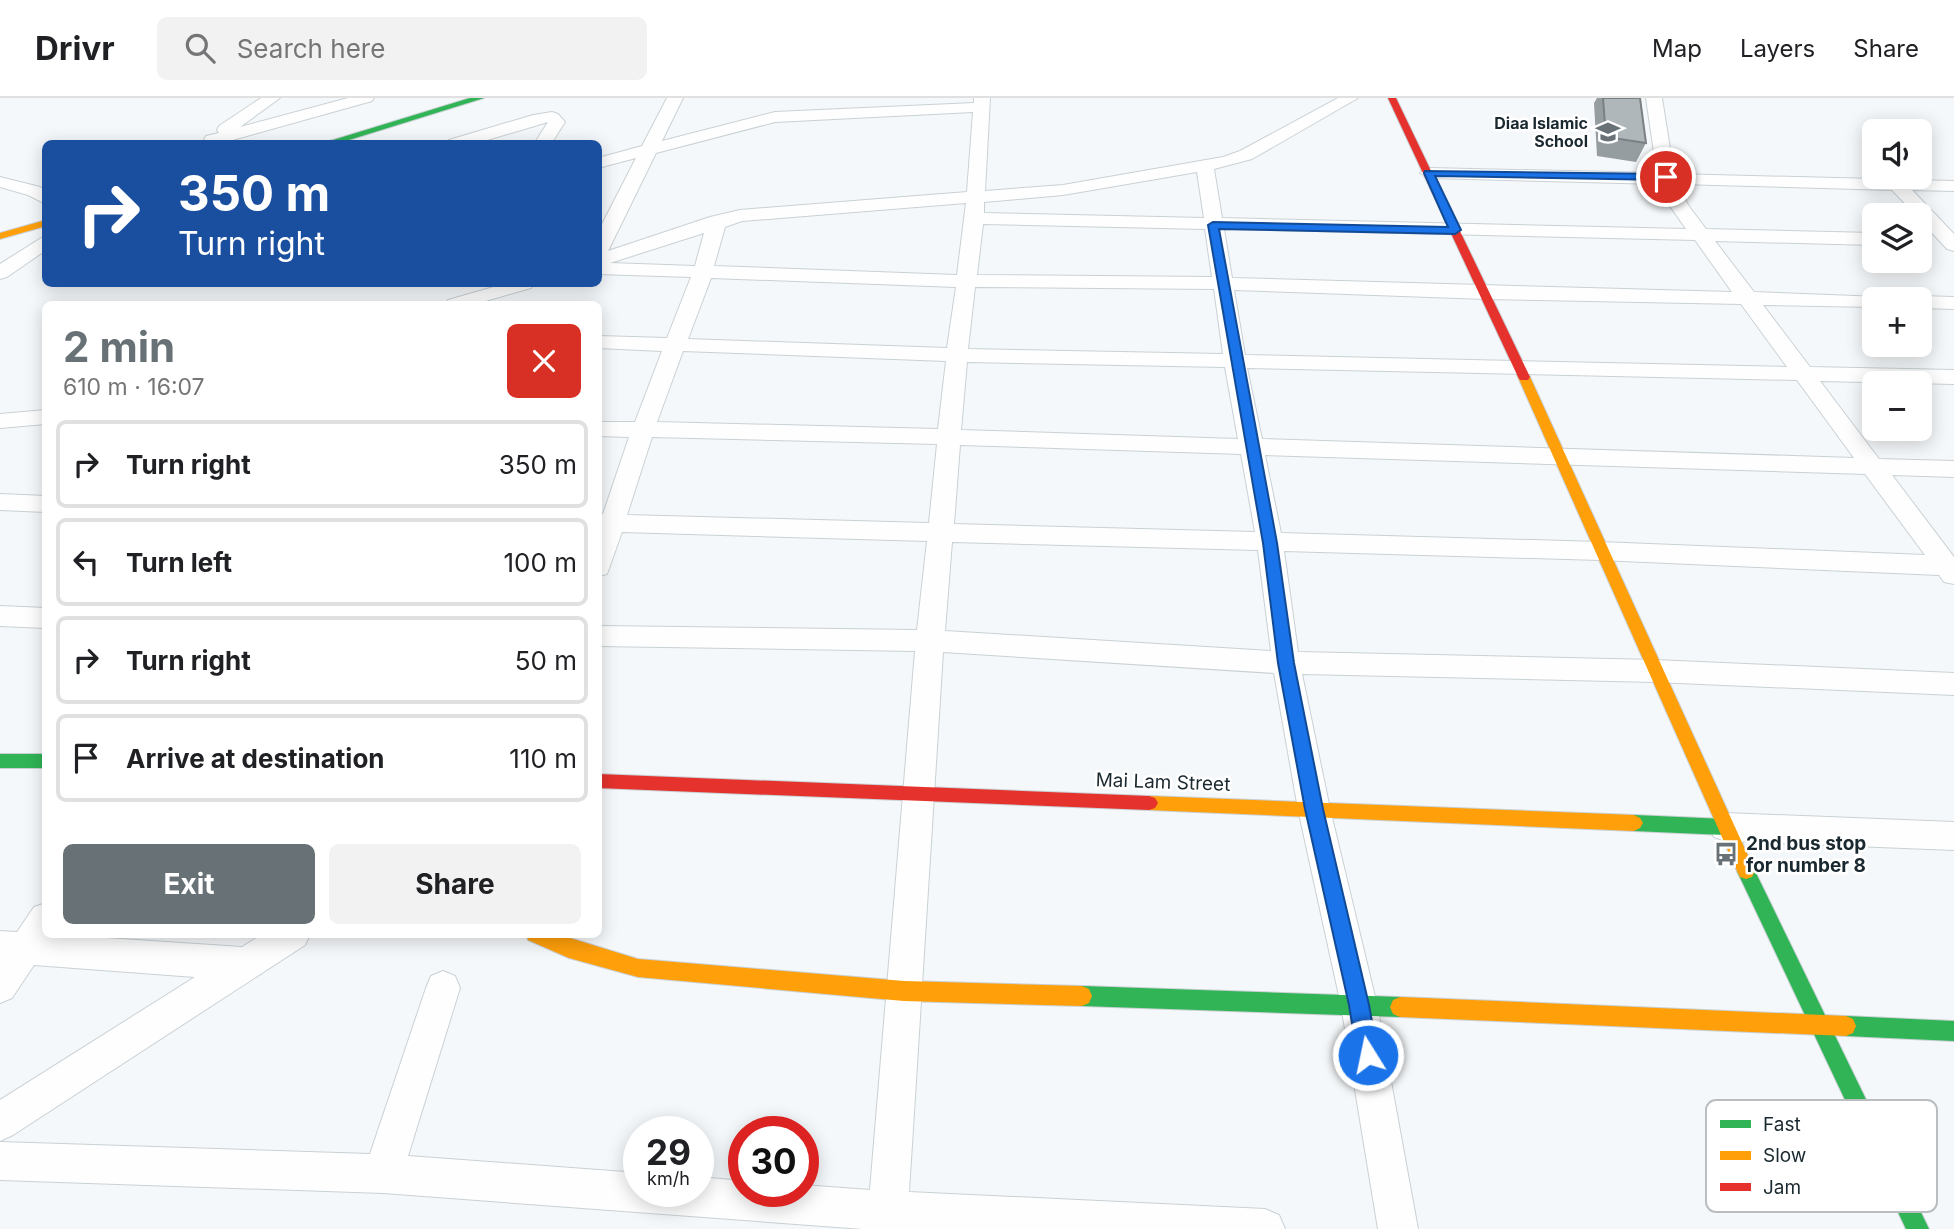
<!DOCTYPE html>
<meta charset="utf-8">
<style>
:root{--surface:#fff;--page:#f2f2f2;--text:#202124;--muted:#757577;--line:#e0e0e0;--accent:#677176}
body{margin:0;font-family:Inter,sans-serif;background:var(--page);color:var(--text);height:100vh;display:flex;flex-direction:column;font-size:26px;white-space:nowrap}
*{box-sizing:border-box;margin:0}
p{font-size:23px;color:var(--muted)}
.icon{flex:none;width:38px;height:38px;fill:none;stroke:currentColor;stroke-width:2;stroke-linecap:round;stroke-linejoin:round}
.map{position:relative;flex:1;overflow:hidden}
.sheet{position:absolute;left:42px;top:203px;width:560px;height:637px;display:flex;flex-direction:column;background:var(--surface);border-radius:10px;box-shadow:0 4px 18px #0003}
.sheet>*{flex:none}
.top-card{position:absolute;left:42px;top:42px;width:560px;height:147px;border-radius:10px;box-shadow:0 4px 18px #0003;background:#1a4fa0;color:#fff;overflow:hidden}
.controls{position:absolute;left:1862px;top:21px;display:grid;gap:14px}
.controls a{display:grid;place-items:center;width:70px;height:70px;border-radius:10px;background:var(--surface);box-shadow:0 4px 18px #0003;font-size:35px}
.speed{position:absolute;left:623px;top:1018px;display:flex;gap:14px;font-size:35px;font-weight:700;text-align:center}
.speed>*{display:grid;place-content:center;width:91px;height:91px;border-radius:50%;background:var(--surface);box-shadow:0 4px 18px #0003;line-height:1}
.speed small{font-size:18px;font-weight:400}
.speed .limit{border:10px solid #d22;background:#fff;color:#111}
.pin{position:absolute;display:grid;place-items:center;width:60px;height:60px;color:#fff;margin:-30px;border:4px solid #fff;border-radius:50%;box-shadow:0 2px 7px #0007}
.me{position:absolute;width:77px;margin:-38px;rotate:350deg;stroke-linejoin:round;filter:drop-shadow(0 0 5px #0008)}
.turn{display:flex;align-items:center;gap:24px;height:147px;padding:0 21px;font-size:32px}
.turn .icon{width:91px;height:91px;stroke-width:2.5}
.turn b{display:block;font-size:49px;line-height:60px}
.round{display:grid;place-items:center;flex:none;width:74px;height:74px;border-radius:10px;background:var(--page)}
.headline{display:flex;align-items:center;justify-content:space-between;height:119px;padding:0 21px}
h1{font-size:42px;font-weight:700;line-height:52px;color:var(--accent)}
.primary-button{display:flex;gap:14px;margin-top:auto;padding:14px 21px}
.primary-button a{flex:1;height:80px;border-radius:10px;background:var(--accent);color:#fff;font-size:28px;font-weight:700;line-height:80px;text-align:center}
.primary-button a+a{background:var(--page);color:var(--text)}
ul{padding:0;list-style:none}
li{display:flex;align-items:center;gap:21px;height:88px;margin:0 14px 10px;padding:0 7px;border:4px solid var(--line);border-radius:10px}
li div{flex:1}
li b{display:block;font-size:26px}
li em{font-style:normal}
header{display:flex;align-items:center;gap:42px;box-sizing:border-box;height:98px;padding:0 35px;background:var(--surface);border-bottom:2px solid var(--line)}
header strong{font-size:33px}
nav{display:flex;gap:38px;margin-inline-start:auto;font-size:24px}
.search{width:490px;height:63px;background:var(--page);display:flex;align-items:center;gap:18px;box-sizing:border-box;padding:0 24px;border-radius:10px;color:var(--muted);font-size:26px}
.map>svg:first-child{display:block}
</style>
<header>
<strong>Drivr</strong>
<div class="search"><svg class="icon" aria-label="search" viewBox="0 0 24 24"><circle cx="10" cy="10" r="6"/><path d="M15 15l6 6"/></svg>Search here</div>
<nav><a>Map</a><a>Layers</a><a>Share</a></nav>
</header>
<div class="map">
<svg width="1954" height="1131" viewBox="0 0 1954 1131">
<rect width="100%" height="100%" fill="#f5f8fa"/>
<g fill="none" stroke-linecap="round" stroke-linejoin="round">
<g stroke="#c9d1d5" stroke-width="2">
<g id="street">
<polygon points="261,0 280,0 240,29 348,0 374,0 372,3 218,46 206,46 204,42 206,38 219,35 217,32 219,28"/>
<path d="M667 0H683L662 43 775 14 974 5V0H990L985 93 1063 87 1223 59 1240 53 1338 0H1358L1252 61 1214 71 1222 120 1686 131 1670 108 1660 86 1429 80 1420 75 1429 70 1657 75 1646 0H1662L1674 76 1954 83V93L1912 92 1954 136V153L1947 151 1920 122V117H1916L1892 92 1678 86 1688 107 1706 131 1874 135V147L1715 143 1754 194 1881 199 1883 201H1874V209L1763 207 1810 269 1954 272V286L1820 283 1879 361 1954 363V379L1892 377 1954 459V486L1944 484 1939 477 1600 462 1284 453 1298 554 1655 562 1954 575V597L1655 584 1302 576 1330 711 1377 907 1418 1131H1378L1341 907 1298 711 1274 575 943 554 909 1094 1265 1111 1279 1117 1285 1131H863L383 1095 0 1082V1044L370 1056 426 890 431 878 443 873 455 878 460 890 408 1058 639 1075V1094H698V1079L744 1083V1094H803V1087L870 1092 915 553 598 548V528L917 532 927 443 622 434 607 476 598 478V416H603L629 339 598 338V324H635L662 253 598 250V238L667 240 691 179 598 176V134L636 60 598 70V60L642 48ZM973 14 967 94 740 112 710 119 608 153 656 55 775 24ZM1197 74 1204 120 984 115V104L1063 97ZM966 105 957 177 714 168 725 129 742 123ZM983 126 1205 131 1212 179 977 177ZM1224 131 1695 142 1732 194 1232 180ZM704 135 695 168 610 165ZM711 180 956 189 947 250 688 241ZM975 189 1214 191 1223 256 968 251ZM1234 192 1485 201 1741 206 1787 269 1245 257ZM683 253 946 263 938 331 657 324ZM967 264 1225 269 1238 341 961 332ZM1247 270 1797 282 1854 360 1262 341ZM652 339 937 346 929 425 627 417ZM960 347 1241 356 1255 434 954 426ZM1265 357 1865 376 1925 457 1600 444 1281 435ZM952 444 1258 452 1271 553 945 533Z"/>
<polygon points="552,14 558,16 565,24 551,46 534,46 548,24 474,46 447,46 449,42 533,17"/>
<polygon points="0,79 40,89 46,93 46,106 28,97 0,89"/>
<polygon points="46,137 46,152 7,179 0,181 0,166"/>
<polygon points="504,186 534,186 531,190 475,206 445,206 448,202"/>
<polygon points="1920,198 1954,199 1954,211 1920,210 1920,201 1912,201"/>
<polygon points="46,312 46,326 0,330 0,316"/>
<polygon points="0,396 46,398 46,414 0,412"/>
<polygon points="0,508 46,510 46,530 0,528"/>
<polygon points="1725,715 1954,724 1954,752 1725,743 1714,739 1709,729 1714,719"/>
<polygon points="46,805 46,836 242,849 263,836 310,836 305,847 13,1037 0,1043 0,1002 195,879 34,867 12,900 0,905 0,833 17,834 34,809"/>
</g>
</g>
<g stroke="#c9d1d5" stroke-width="2">
<g id="fast">
<polygon points="470,0 484,0 336,46 320,46"/>
<rect x="0" y="656" width="46" height="14"/>
<polygon points="1634,717 1725,721 1731,724 1734,729 1731,734 1725,737 1634,733 1628,730 1625,725 1628,720"/>
<polygon points="1746,765 1752,767 1929,1131 1906,1131 1737,773 1740,767"/>
<polygon points="1082,888 1400,899 1407,902 1410,909 1407,916 1400,919 1082,908 1075,905 1072,898 1075,891"/>
<polygon points="1846,918 1954,923 1954,943 1846,938 1839,935 1836,928 1839,921"/>
</g>
</g>
<g stroke="#c9d1d5" stroke-width="2">
<g id="slow">
<polygon points="46,122 46,128 0,141 0,135"/>
<polygon points="1524,275 1530,279 1755,773 1752,779 1746,781 1740,779 1737,773 1518,279"/>
<polygon points="1149,698 1634,717 1640,720 1643,725 1640,730 1634,733 1149,712 1143,710 1140,705 1143,700"/>
<polygon points="526,836 557,836 638,861 904,883 1082,888 1089,891 1092,898 1089,905 1082,908 904,903 638,879 569,860 528,842"/>
<polygon points="1400,899 1846,918 1853,921 1856,928 1853,935 1846,938 1400,919 1393,916 1390,909 1393,902"/>
</g>
</g>
<g stroke="#c9d1d5" stroke-width="2">
<g id="jam">
<polygon points="1388,0 1396,0 1530,279 1528,282 1520,282 1518,279"/>
<polygon points="598,676 1149,698 1155,700 1158,705 1155,710 1149,712 598,690"/>
</g>
</g>
<use href="#street" fill="#fefefe" fill-rule="evenodd"/>
<use href="#fast" fill="#30b455" fill-rule="evenodd"/>
<use href="#slow" fill="#ff9f0a" fill-rule="evenodd"/>
<use href="#jam" fill="#e5322d" fill-rule="evenodd"/>
</g>
<polygon fill="#969da1" points="1597,0 1640,0 1646,45 1636,64 1597,58 1594,5"/>
<polygon fill="#afb7bb" stroke="#7a8083" stroke-width="2" points="1603,0 1640,0 1646,45 1606,39"/>
<polygon fill="#1a73e8" stroke="#114b97" stroke-width="2" points="1425,73 1666,76 1671,79 1666,82 1435,78 1461,132 1455,136 1219,131 1277,445 1294,565 1323,711 1369,907 1378,957 1375,964 1368,967 1360,964 1357,957 1349,907 1305,711 1278,565 1263,445 1208,127 1213,124 1448,129 1424,75"/>
<defs>
<g id="school-bare" transform="scale(1.89)"><path d="M0-5L7-2L0 1L-7-2ZM-4 1L0 2.5L4 1V4Q0 6-4 4Z" fill="#677176" stroke="#fff" stroke-width="2.5" paint-order="stroke"/></g>
<g id="bus-bare" transform="scale(1.89)"><path d="M-5-6H5V4H4V6H2V4H-2V6H-4V4H-5ZM-3.5-4V0h7V-4ZM-3.5 1.2v1.5H-2V1.2ZM2 1.2v1.5H3.5V1.2Z" fill="#677176" stroke="#fff" stroke-width="2.5" paint-order="stroke"/></g>
</defs>
<g fill-rule="evenodd">
<use href="#school-bare" x="1608" y="34"/>
<use href="#bus-bare" x="1726" y="756"/>
</g>
<g text-anchor="middle" dominant-baseline="central" stroke-width="5" stroke-linejoin="round" paint-order="stroke">
<g font-size="16" font-weight="bold" fill="#1a282f" stroke="#fff" text-anchor="end">
<text x="1588" y="25">Diaa Islamic<tspan x="1588" dy="18">School</tspan></text>
</g>
<g font-size="19" fill="#1a282f" stroke="#fff">
<text transform="translate(1163 684) rotate(2)">Mai Lam Street</text>
</g>
<g font-size="19" font-weight="bold" fill="#1a282f" stroke="#fff" text-anchor="start">
<text x="1746" y="745">2nd bus stop<tspan x="1746" dy="22">for number 8</tspan></text>
</g>
</g>
<rect x="1706" y="1002" width="231" height="112" rx="10" fill="#fff" stroke="#babec1" stroke-width="2"/>
<rect x="1720" y="1022" width="31" height="8" fill="#30b455"/>
<rect x="1720" y="1053" width="31" height="9" fill="#ff9f0a"/>
<rect x="1720" y="1085" width="31" height="8" fill="#e5322d"/>
<g font-size="19" fill="#1a282f">
<text x="1763" y="1033">Fast</text>
<text x="1763" y="1064">Slow</text>
<text x="1763" y="1096">Jam</text>
</g>
</svg>
<div class="controls">
<a><svg class="icon" aria-label="sound" viewBox="0 0 24 24"><path d="M4 9h4l5-4v14l-5-4H4zM17 9q2 3 0 6"/></svg></a>
<a><svg class="icon" aria-label="layers" viewBox="0 0 24 24"><path d="M12 4l9 5-9 5-9-5zM3 14l9 5 9-5"/></svg></a>
<a>+</a>
<a>−</a>
</div>
<div class="speed"><div>29<small>km/h</small></div><div class="limit">30</div></div>
<div class="pin" style="left:1666px;top:79px;background:#d93025"><svg class="icon" aria-label="arrive" viewBox="0 0 24 24"><path d="M6 21V4h12l-3 4 3 4H6"/></svg></div>
<svg class="me" style="left:1368px;top:957px" viewBox="-20 -20 40 40"><circle r="17" fill="#1a73e8" stroke="#fff" stroke-width="3"/><path d="M0-11L8 9 0 5-8 9z" fill="#fff"/></svg>
<div class="top-card">
<div class="turn"><svg class="icon" aria-label="right" viewBox="0 0 24 24"><path d="M7 20v-9h11M14 6l5 5-5 5"/></svg><div><b>350 m</b>Turn right</div></div>
</div>
<section class="sheet">
<div class="headline"><div><h1>2 min</h1><p>610 m · 16:07</p></div><a class="round" style="background:#d93025;color:#fff"><svg class="icon" aria-label="close" viewBox="0 0 24 24"><path d="M6 6l12 12M18 6L6 18"/></svg></a></div>
<ul>
<li><svg class="icon" aria-label="right" viewBox="0 0 24 24"><path d="M7 20v-9h11M14 6l5 5-5 5"/></svg><div><b>Turn right</b></div><em>350 m</em></li>
<li><svg class="icon" aria-label="left" viewBox="0 0 24 24"><path d="M17 20v-9H6M10 6l-5 5 5 5"/></svg><div><b>Turn left</b></div><em>100 m</em></li>
<li><svg class="icon" aria-label="right" viewBox="0 0 24 24"><path d="M7 20v-9h11M14 6l5 5-5 5"/></svg><div><b>Turn right</b></div><em>50 m</em></li>
<li><svg class="icon" aria-label="arrive" viewBox="0 0 24 24"><path d="M6 21V4h12l-3 4 3 4H6"/></svg><div><b>Arrive at destination</b></div><em>110 m</em></li>
</ul>
<div class="primary-button"><a>Exit</a><a>Share</a></div>
</section>
</div>
